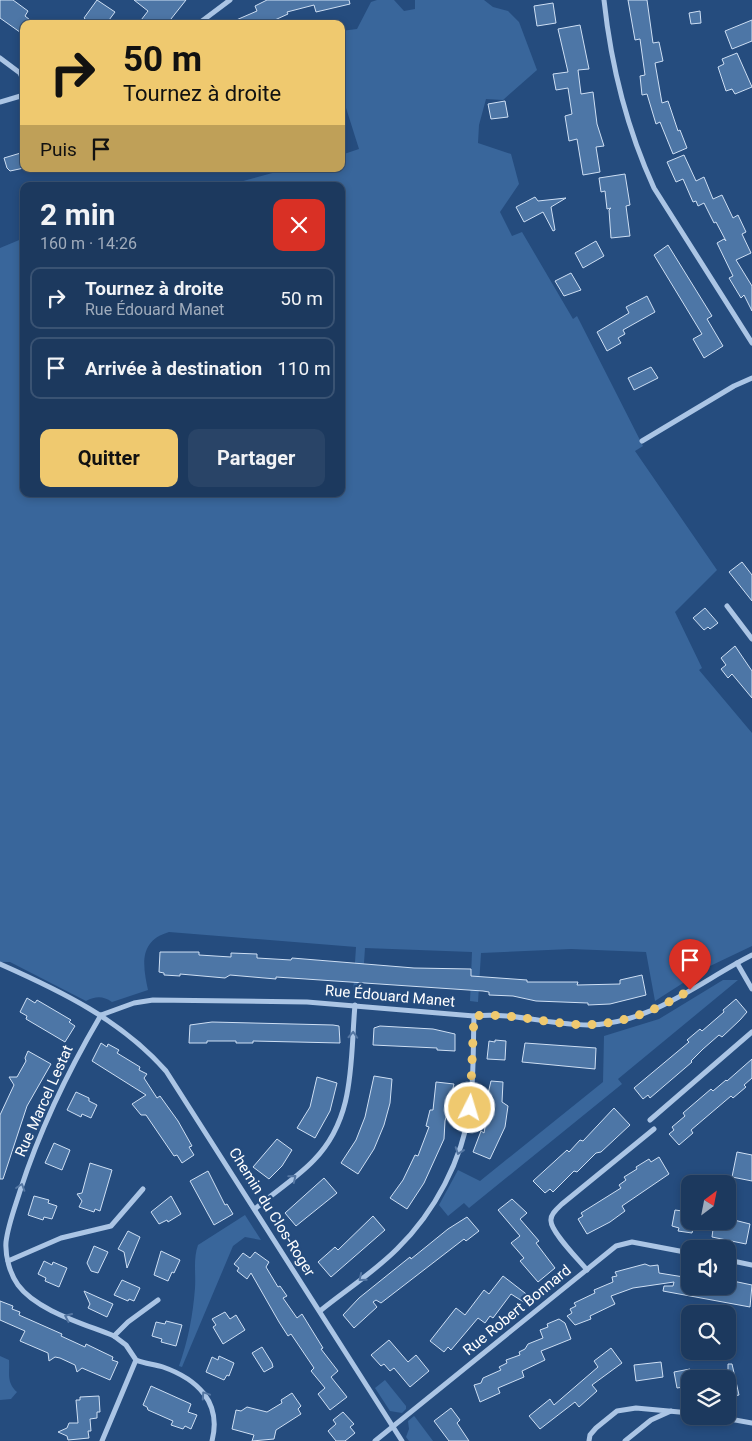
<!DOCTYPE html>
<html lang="fr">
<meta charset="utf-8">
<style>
:root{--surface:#1c395e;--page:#294467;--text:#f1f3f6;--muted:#a0acbc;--line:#3a5373;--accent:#efc96f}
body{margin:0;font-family:Roboto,sans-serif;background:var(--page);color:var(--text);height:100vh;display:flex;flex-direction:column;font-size:19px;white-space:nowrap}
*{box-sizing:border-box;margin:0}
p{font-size:16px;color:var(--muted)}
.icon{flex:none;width:28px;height:28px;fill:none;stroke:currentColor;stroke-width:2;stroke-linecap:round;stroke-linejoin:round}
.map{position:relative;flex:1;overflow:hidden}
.details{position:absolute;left:20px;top:182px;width:325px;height:315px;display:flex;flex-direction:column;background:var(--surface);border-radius:10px;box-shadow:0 2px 8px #0003,0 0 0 1px var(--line)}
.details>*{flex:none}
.top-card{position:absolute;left:20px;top:20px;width:325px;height:152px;border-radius:10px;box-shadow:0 2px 8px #0003,0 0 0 1px var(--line);background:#efc96f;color:#111;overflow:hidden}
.needle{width:32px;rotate:32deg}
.fabs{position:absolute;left:681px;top:1175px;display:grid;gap:10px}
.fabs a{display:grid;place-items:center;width:55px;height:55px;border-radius:10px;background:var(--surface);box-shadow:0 2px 8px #0003,0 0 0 1px var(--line);font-size:25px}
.pin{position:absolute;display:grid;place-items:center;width:42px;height:42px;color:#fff;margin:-51px -21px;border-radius:50% 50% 50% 0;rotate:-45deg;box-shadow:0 0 5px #0007}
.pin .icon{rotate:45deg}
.me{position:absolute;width:55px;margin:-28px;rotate:5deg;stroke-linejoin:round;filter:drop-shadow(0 0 4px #0008)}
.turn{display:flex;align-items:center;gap:18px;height:105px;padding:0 20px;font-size:22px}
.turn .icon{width:65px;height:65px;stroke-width:2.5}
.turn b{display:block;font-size:35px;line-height:42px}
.then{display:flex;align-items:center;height:48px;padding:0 20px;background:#0003;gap:10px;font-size:19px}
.round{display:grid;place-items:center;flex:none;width:52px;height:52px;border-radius:10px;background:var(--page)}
.headline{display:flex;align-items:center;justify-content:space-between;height:85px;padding:0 20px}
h1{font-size:30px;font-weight:700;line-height:38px}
.cta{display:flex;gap:10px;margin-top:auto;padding:10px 20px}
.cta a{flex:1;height:58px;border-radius:10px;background:var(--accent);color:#111;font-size:20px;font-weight:700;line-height:58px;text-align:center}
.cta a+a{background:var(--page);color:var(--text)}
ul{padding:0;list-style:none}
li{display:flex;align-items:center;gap:15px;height:62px;margin:0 10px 8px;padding:0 10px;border:2px solid var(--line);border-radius:10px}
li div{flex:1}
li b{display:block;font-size:19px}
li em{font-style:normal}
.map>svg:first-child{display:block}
</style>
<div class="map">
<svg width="752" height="1441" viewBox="0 0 752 1441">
<rect width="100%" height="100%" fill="#254c7e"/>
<g fill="#39669b">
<path d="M377 0H394L404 11 415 9V0H484L493 7 508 11 519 22 537 70 503 100 486 99 479 125 478 143 511 154 519 184 500 212 512 236 522 232 573 319 577 316 643 446 635 451 717 570 675 612 702 668 699 670 752 733V946L708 967 655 1001 646 952 571 949 481 953 478 1002 470 1001 472 952 365 948 362 993H353L356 947 169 932C138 941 143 966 148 990L112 1002C103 996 96 996 86 1001L10 962H0V248L24 238V494H341V186H225L287 169H341V155L359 149 341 92V31L357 29 371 2Z"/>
<polygon points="723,980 738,980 618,1079 622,1084 469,1208 464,1203 448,1216 439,1205 458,1170 480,1181 603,1082 604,1036 659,1019"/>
<path d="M245 1215 261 1240 245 1237 233 1246 182 1367 179 1366C188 1341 193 1315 195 1288 196 1274 193 1259 198 1245Z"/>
<path d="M0 1356 9 1360C10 1373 6 1382 17 1392L11 1399 0 1400Z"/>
<polygon points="385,1380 406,1406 406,1409 402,1413 390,1411 375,1388"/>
<polygon points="414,1416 415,1417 433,1441 409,1441 406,1437 409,1429 408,1421"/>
</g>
<g fill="#4d76a6" stroke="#cedff4">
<polygon points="0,0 13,0 28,11 25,16 35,24 24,24 24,35 0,18"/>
<polygon points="97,0 115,12 106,24 91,24 84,18"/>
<polygon points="134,0 186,0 167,24 138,24 148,11"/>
<polygon points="267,0 349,0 350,4 316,12 314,5 287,12 288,14 266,24 227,24 257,11 255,6"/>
<polygon points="628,0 647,0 653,43 659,42 663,61 655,63 662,103 668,101 678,131 680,130 687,148 673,154 660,122 656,124 647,94 642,95 640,76 645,75 640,39 635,40"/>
<polygon points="553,3 556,23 537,26 534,6"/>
<polygon points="700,11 701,23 691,24 689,13"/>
<polygon points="752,20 752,41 732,49 725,31"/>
<polygon points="580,25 589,69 578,70 581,94 593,92 597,124 604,146 596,147 600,172 583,175 577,139 569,141 565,116 572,114 568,88 556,90 553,74 568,72 558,29"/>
<polygon points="737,53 752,87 735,94 732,89 726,91 718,67 724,64 722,59"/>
<polygon points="505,101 508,117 491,119 488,104"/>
<polygon points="24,152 24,168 10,171 7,168 4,158"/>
<polygon points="684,155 696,181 704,177 713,199 722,195 733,218 738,215 746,232 742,234 751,253 736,260 752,286 752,311 744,295 741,298 729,278 733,276 717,243 724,239 726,241 716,222 714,223 704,203 698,206 696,201 693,202 683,179 676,182 667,162"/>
<polygon points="625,174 630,205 626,206 630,236 611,238 609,210 611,208 607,209 605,191 601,192 599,178"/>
<polygon points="535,197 538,201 566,198 551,207 555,230 553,231 543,212 524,222 516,207"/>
<polygon points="596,241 604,256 583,268 575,253"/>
<polygon points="668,245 712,316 707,319 723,346 704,358 693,339 702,334 654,255"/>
<polygon points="571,273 581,290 564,296 555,281"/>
<polygon points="647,296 655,312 623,330 625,334 618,338 621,343 607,351 597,332 629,313 626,307"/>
<polygon points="651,367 658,378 634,390 628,378"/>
<polygon points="742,562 752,575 752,601 729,572"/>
<polygon points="705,608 718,623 710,629 708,627 704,630 693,618"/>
<polygon points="735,646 752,671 752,698 732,674 728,678 721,669 726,665 721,658"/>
<polygon points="160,952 199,952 199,955 231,957 231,953 257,954 257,958 291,960 292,958 414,968 471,969 471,976 527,980 527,982 578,982 577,985 620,984 620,980 642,975 646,995 610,1004 588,1005 588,1003 536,1001 513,996 489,995 489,992 483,991 276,977 276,979 230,975 225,978 180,974 180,976 164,975 164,973 159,972"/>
<polygon points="27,998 35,1003 37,1000 71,1020 69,1022 75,1026 65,1042 26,1019 27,1016 20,1012"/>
<polygon points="736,999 747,1012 740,1020 722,1037 719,1035 703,1049 691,1061 692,1062 650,1098 648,1095 643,1099 634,1088 689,1042 687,1040 700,1029 702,1031 724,1012 723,1010"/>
<polygon points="212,1022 333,1025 339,1026 340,1043 253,1041 253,1043 236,1043 236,1041 207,1041 207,1043 189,1043 190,1025"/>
<polygon points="380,1026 433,1029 455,1034 455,1051 437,1050 437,1048 373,1045 374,1028"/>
<polygon points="495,1040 506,1041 505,1060 487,1059 489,1041 495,1042"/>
<polygon points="101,1043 107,1047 108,1044 119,1050 117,1053 140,1067 139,1070 147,1074 144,1078 157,1098 160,1096 178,1121 192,1146 189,1147 194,1155 182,1163 177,1155 174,1156 146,1115 141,1115 132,1104 146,1095 92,1061"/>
<polygon points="525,1043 596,1048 595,1069 522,1062"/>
<polygon points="28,1051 51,1064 27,1106 3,1179 0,1179 0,1115 14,1085 9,1077 17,1077 26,1061 25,1058"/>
<polygon points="752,1059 752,1078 744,1085 746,1087 733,1098 731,1096 691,1130 693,1133 679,1145 669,1134 674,1130 672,1127 685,1116 683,1113 711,1089 713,1091 726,1080 727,1081"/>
<polygon points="374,1076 392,1079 390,1103 384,1125 374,1149 358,1174 341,1163 356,1140 365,1117"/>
<polygon points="317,1077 337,1083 330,1111 315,1138 297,1128 310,1107"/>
<polygon points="491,1081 503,1082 502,1102 508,1106 505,1127 490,1159 473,1152 481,1131 484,1133 490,1098 487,1098"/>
<polygon points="436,1082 454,1084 445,1121 444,1139 424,1183 407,1209 390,1198 403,1180 415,1155 418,1156 429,1127 426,1126 430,1110 433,1110"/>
<polygon points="76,1092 89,1098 89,1101 97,1105 91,1118 82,1114 81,1117 67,1110"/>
<polygon points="614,1108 630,1125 601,1152 596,1153 577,1172 574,1171 553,1192 550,1189 545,1193 533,1181 567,1150 569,1152 580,1140 583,1141"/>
<polygon points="277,1139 292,1150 282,1166 269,1179 253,1167"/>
<polygon points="54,1143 70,1150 62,1170 45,1163"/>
<polygon points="737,1152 752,1155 752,1181 732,1177"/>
<polygon points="659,1157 669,1174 622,1206 625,1211 610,1222 587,1234 578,1219 583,1216 581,1213 621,1188 619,1185 626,1180 624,1177 637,1169 636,1167 649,1159 651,1162"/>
<polygon points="90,1163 112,1170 100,1211 95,1209 94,1212 79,1207 82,1201 77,1194 82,1193"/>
<polygon points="208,1171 225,1205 227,1204 233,1214 214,1225 190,1181"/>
<polygon points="324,1178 337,1193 296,1226 285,1213"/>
<polygon points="34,1196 49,1200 48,1203 57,1206 52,1219 44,1217 43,1220 28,1215"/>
<polygon points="171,1196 181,1214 168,1222 167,1220 159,1224 151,1212"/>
<polygon points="512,1199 527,1213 520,1219 539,1241 536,1243 555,1268 538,1282 520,1261 524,1258 511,1243 520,1236 498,1210"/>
<polygon points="675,1210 690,1212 690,1221 695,1221 692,1233 678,1231 679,1228 672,1226"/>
<polygon points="373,1216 385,1230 331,1277 318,1262 335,1247 338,1250"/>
<polygon points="467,1217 479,1231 466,1241 464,1239 381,1303 376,1300 373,1302 377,1307 354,1328 343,1315 359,1298 410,1257 411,1259 448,1229"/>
<polygon points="730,1219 750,1224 746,1244 712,1237 714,1221"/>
<polygon points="128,1231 140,1237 127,1268 124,1252 118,1249"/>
<polygon points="94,1246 108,1252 98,1273 91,1271 87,1263"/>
<polygon points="161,1251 180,1260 174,1273 172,1272 168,1281 154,1275"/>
<polygon points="255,1252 269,1262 266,1267 278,1287 280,1286 287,1296 283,1298 297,1318 302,1314 323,1348 321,1349 338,1371 331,1377 347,1397 330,1410 318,1394 325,1388 311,1371 314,1368 291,1334 288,1336 279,1322 251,1273 247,1279 237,1271 239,1268 234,1264 243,1253 250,1258"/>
<polygon points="44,1261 52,1265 53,1262 67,1268 59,1287 45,1281 46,1278 38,1274"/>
<polygon points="645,1264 650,1266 658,1265 659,1273 690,1278 690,1286 728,1286 728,1280 752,1285 750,1307 663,1291 664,1286 673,1286 674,1282 633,1288 611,1296 615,1304 590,1316 591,1319 575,1325 567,1316 572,1313 570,1309 576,1306 574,1303 595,1293 594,1290 613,1282 612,1277 617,1276 615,1272"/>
<polygon points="503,1276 534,1300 530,1306 511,1294 493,1318 490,1316 485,1323 478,1318 451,1350 448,1347 444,1352 430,1341 456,1308 465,1315 484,1290 489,1294"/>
<polygon points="122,1280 140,1288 134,1301 129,1299 128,1301 114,1295"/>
<polygon points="84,1291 113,1304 107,1317 88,1308 90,1304"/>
<polygon points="0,1301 13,1306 12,1309 20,1312 19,1315 62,1334 61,1336 85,1347 86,1344 113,1357 112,1360 118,1362 110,1380 82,1368 77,1372 75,1365 60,1358 55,1357 49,1361 48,1353 20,1341 25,1331 0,1320"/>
<polygon points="225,1312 230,1319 236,1315 245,1330 223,1344 213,1327 216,1325 212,1319"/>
<polygon points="559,1319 565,1323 571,1339 541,1351 545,1360 522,1371 524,1377 498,1388 500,1393 480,1402 474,1385 481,1383 483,1378 501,1370 499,1367 507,1363 506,1360 520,1355 519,1352 525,1349 528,1344 543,1338 540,1330 548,1327 547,1324"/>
<polygon points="166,1321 182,1325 176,1346 161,1342 162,1339 152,1336 156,1322 165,1324"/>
<polygon points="389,1340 408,1362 416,1355 429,1371 410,1387 394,1368 390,1371 384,1364 381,1366 371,1355"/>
<polygon points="262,1347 272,1363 273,1367 264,1372 252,1353"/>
<polygon points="611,1348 622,1363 592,1385 597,1391 579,1407 575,1402 540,1429 529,1416 550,1399 554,1405 598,1367 594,1361"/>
<polygon points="219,1356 234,1363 229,1376 227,1375 224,1380 206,1372 212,1357 218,1360"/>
<polygon points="661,1362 663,1377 636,1381 634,1365"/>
<polygon points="728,1364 732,1364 739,1395 728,1397"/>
<polygon points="690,1369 690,1386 677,1388 674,1372"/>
<polygon points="151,1386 191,1404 188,1412 197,1415 191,1429 185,1426 183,1429 171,1425 173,1421 148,1410 147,1407 143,1405"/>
<polygon points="292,1393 301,1406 298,1409 301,1414 276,1430 274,1439 252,1441 254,1435 232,1429 236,1410 241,1411 247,1407 267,1412 282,1403 281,1400"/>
<polygon points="99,1396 100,1412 97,1412 97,1418 90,1419 91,1431 88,1431 89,1438 68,1440 67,1436 58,1432 67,1428 69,1423 78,1423 76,1400 80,1400 80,1397"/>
<polygon points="451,1408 460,1420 457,1423 469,1441 449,1441 434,1421"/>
<polygon points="343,1412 354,1424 350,1427 355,1433 345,1441 336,1441 328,1431 336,1424 333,1420"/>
</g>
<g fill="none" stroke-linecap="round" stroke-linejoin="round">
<g stroke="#abc5e5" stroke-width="5">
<path d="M604 0C611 65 627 129 654 188L752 343"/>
<polyline points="198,24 230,0"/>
<polyline points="0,58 20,73 24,82"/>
<polyline points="0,102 24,95"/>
<polyline points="642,441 734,386 752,378"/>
<polyline points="727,606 752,639"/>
<polyline points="737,963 752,989"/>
<path d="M0 964C61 991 121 1020 166 1071L402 1441"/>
<path d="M101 1015 134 1003 153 1000 307 1002 474 1016C513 1012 550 1025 588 1025 651 1024 699 982 752 955"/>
<path d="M101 1015C68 1071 40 1129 20 1191 15 1207 8 1225 6 1242 5 1256 10 1274 18 1285 37 1311 85 1324 114 1336L126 1345 136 1360C145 1364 154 1364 163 1367 197 1379 222 1402 212 1441"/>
<polyline points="650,1120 752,1032"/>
<path d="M255 1209C274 1192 297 1178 314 1160 356 1117 350 1060 355 1005"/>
<polyline points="728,1260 752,1265"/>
<polyline points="8,1261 61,1238 111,1226 143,1189"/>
<path d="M587 1270C579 1260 551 1232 551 1221 550 1214 558 1208 562 1204L654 1129"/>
<path d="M320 1311C346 1290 374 1272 397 1249 435 1212 462 1160 470 1108 474 1078 473 1047 474 1016"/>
<polyline points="114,1336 128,1322 158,1300"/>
<polyline points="713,1416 752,1423"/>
<polyline points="102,1441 136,1360"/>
<polyline points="375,1441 616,1246 632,1242 690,1253"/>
<polyline points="589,1441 590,1435 596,1428 617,1411 636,1408 690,1413"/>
<polyline points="625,1441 651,1420 671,1411"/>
</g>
</g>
<defs><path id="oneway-chevron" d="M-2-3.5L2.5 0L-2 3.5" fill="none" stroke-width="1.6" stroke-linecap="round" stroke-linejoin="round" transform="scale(1.25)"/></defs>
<g stroke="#5476a2">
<use href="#oneway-chevron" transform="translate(353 1035) rotate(-87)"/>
<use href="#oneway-chevron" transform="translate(459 1151) rotate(109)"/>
<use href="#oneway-chevron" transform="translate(293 1178) rotate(-39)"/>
<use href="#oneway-chevron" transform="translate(21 1187) rotate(-72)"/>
<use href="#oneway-chevron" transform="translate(362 1278) rotate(141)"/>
<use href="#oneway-chevron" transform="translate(68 1317) rotate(-156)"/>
<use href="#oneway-chevron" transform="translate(205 1395) rotate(-124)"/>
</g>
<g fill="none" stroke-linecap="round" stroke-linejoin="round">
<path stroke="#efc96f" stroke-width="9" stroke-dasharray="0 16.2" d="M470 1108 474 1016C507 1013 538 1021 570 1024 615 1028 652 1013 690 990"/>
</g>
<g text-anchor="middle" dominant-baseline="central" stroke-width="4.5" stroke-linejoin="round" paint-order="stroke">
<g font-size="15" fill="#fff" stroke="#254c7e">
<text transform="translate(390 996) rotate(5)">Rue Édouard Manet</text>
<text transform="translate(44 1101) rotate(-66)">Rue Marcel Lestat</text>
<text transform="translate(272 1212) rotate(58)">Chemin du Clos-Roger</text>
<text transform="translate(517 1310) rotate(-39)">Rue Robert Bonnard</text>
</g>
</g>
</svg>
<div class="fabs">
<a><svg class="needle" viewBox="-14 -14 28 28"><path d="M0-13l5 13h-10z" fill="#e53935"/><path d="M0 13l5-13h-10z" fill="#a0acbc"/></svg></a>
<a><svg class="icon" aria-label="sound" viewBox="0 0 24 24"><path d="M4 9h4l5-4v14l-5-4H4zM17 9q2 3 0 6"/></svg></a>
<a><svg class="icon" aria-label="search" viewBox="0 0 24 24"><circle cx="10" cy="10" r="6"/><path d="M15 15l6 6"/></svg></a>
<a><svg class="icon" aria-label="layers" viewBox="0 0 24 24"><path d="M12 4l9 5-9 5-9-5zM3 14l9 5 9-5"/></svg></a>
</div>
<div class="pin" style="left:690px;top:990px;background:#d93025"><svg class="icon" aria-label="arrive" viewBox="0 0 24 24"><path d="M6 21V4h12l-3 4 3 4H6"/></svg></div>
<svg class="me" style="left:470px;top:1108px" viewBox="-20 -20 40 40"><circle r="17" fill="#efc96f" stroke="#fff" stroke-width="3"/><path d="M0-11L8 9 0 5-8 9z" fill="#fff"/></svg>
<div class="top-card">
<div class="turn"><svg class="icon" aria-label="right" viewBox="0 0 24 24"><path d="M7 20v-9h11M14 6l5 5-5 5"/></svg><div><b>50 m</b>Tournez à droite</div></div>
<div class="then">Puis<svg class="icon" aria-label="arrive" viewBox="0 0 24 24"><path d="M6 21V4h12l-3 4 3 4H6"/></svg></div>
</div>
<section class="details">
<div class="headline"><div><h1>2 min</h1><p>160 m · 14:26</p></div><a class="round" style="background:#d93025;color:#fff"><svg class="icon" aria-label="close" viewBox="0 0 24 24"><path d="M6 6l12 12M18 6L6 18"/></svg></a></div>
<ul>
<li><svg class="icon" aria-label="right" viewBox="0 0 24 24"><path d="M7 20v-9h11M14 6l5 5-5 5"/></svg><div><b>Tournez à droite</b><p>Rue Édouard Manet</p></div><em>50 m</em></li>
<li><svg class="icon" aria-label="arrive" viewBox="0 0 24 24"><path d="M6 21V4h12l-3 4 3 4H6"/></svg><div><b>Arrivée à destination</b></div><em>110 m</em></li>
</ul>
<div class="cta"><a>Quitter</a><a>Partager</a></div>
</section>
</div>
